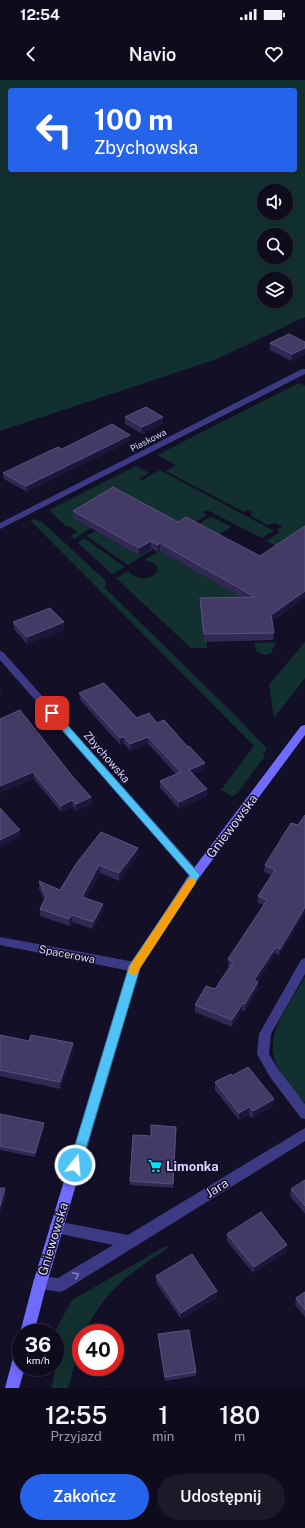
<!DOCTYPE html>
<html lang="pl">
<meta charset="utf-8">
<style>
:root{--surface:#0e0b1c;--page:#1c1929;--text:#f1f3f6;--muted:#9b9ba3;--line:#2e2b3b;--accent:#2563eb}
body{margin:0;font-family:"Public Sans",sans-serif;background:var(--page);color:var(--text);height:100vh;display:flex;flex-direction:column;font-size:15px;white-space:nowrap}
*{box-sizing:border-box;margin:0}
p{font-size:13px;color:var(--muted)}
.icon{flex:none;width:22px;height:22px;fill:none;stroke:currentColor;stroke-width:2;stroke-linecap:round;stroke-linejoin:round}
.map{position:relative;height:1308px;overflow:hidden}
.side{display:flex;flex-direction:column;background:var(--surface);flex:1}
.side>*{flex:none}
.guide{position:absolute;left:8px;top:8px;width:289px;height:84px;border-radius:4px;box-shadow:0 2px 10px #0003,0 0 0 1px var(--line);background:#2563eb;color:#fff;overflow:hidden}
.fabs{position:absolute;left:257px;top:104px;display:grid;gap:8px}
.fabs a{display:grid;place-items:center;width:36px;height:36px;border-radius:50%;background:var(--surface);box-shadow:0 2px 10px #0003,0 0 0 1px var(--line);font-size:20px}
.speed{position:absolute;left:12px;top:1244px;display:flex;gap:8px;font-size:20px;font-weight:700;text-align:center}
.speed>*{display:grid;place-content:center;width:52px;height:52px;border-radius:50%;background:var(--surface);box-shadow:0 2px 10px #0003,0 0 0 1px var(--line);line-height:1}
.speed small{font-size:10px;font-weight:400}
.speed .limit{border:6px solid #d22;background:#fff;color:#111}
.pin{position:absolute;display:grid;place-items:center;width:34px;height:34px;color:#fff;margin:-17px;border-radius:8px;box-shadow:0 2px 6px #0006}
.me{position:absolute;width:44px;margin:-22px;rotate:17deg;stroke-linejoin:round;filter:drop-shadow(0 0 3px #0008)}
.turn{display:flex;align-items:center;gap:14px;height:84px;padding:0 20px;font-size:18px}
.turn .icon{width:52px;height:52px;stroke-width:2.5}
.turn b{display:block;font-size:28px;line-height:34px}
.eta{display:flex;justify-content:space-evenly;align-items:center;height:68px;text-align:center}
.eta b{font-size:24px;font-weight:600;line-height:28px}
.cta{display:flex;gap:8px;margin-top:auto;padding:8px 20px}
.cta a{flex:1;height:46px;border-radius:24px;background:var(--accent);color:#fff;font-size:16px;font-weight:600;line-height:46px;text-align:center}
.cta a+a{background:var(--page);color:var(--text)}
.status{display:flex;justify-content:space-between;align-items:center;height:28px;padding:0 20px;background:var(--surface);direction:ltr}
.status svg{height:11px;fill:currentColor}
header{display:flex;justify-content:space-between;align-items:center;height:52px;padding:0 20px;background:var(--surface);font-size:18px;font-weight:600}
.map>svg:first-child{display:block}
</style>
<div class="status"><b>12:54</b><svg viewBox="0 0 49 12"><path d="M0 12V9h3v3zM5 12V6h3v6zM10 12V3h3v9zM15 12V0h3v12zM26 1h20v11H26zM47 4h2v5h-2z"/></svg></div>
<header><svg class="icon" aria-label="back" viewBox="0 0 24 24"><path d="M15 5l-7 7 7 7"/></svg>Navio<svg class="icon" aria-label="heart" viewBox="0 0 24 24"><path d="M12 20l-8-8c-3-5 5-10 8-4 3-6 11-1 8 4z"/></svg></header>
<div class="map">
<svg width="305" height="1308" viewBox="0 0 305 1308">
<rect width="100%" height="100%" fill="#130f26"/>
<g fill="#12302f" fill-rule="evenodd">
<path d="M0 0H305V237L217 279 0 351ZM10 10H295V90H10ZM264 111H286V133H264ZM264 155H286V177H264ZM264 199H286V221H264Z"/>
<polygon points="299,303 305,306 305,453 278,467 266,461 280,452 277,450 283,446 275,443 268,445 251,436 252,432 249,430 244,432 166,391 176,385 157,375"/>
<polygon points="136,386 149,393 139,399 142,400 160,390 274,451 262,458 207,430 203,432 206,435 191,445 91,448 74,459 71,456 77,452 70,446 67,447 49,430"/>
<polygon points="210,437 212,437 231,447 213,458 194,447"/>
<polygon points="33,439 42,442 106,501 105,508 239,639 267,669 263,674 265,676 236,715 232,716 221,710 254,666 30,440"/>
<polygon points="95,451 139,476 151,468 153,469 128,485 87,456"/>
<polygon points="84,458 125,487 112,494 78,463"/>
<path d="M161 470 245 519 207 562V568H191L116 498 128 491C135 500 150 501 157 492V486L153 483 145 480Z"/>
<polygon points="276,562 271,573 266,575 257,572 254,563"/>
<polygon points="305,562 305,598 274,638 269,605"/>
<path d="M305 897V1023C253 969 272 953 305 897Z"/>
<path d="M166 1166 168 1168C129 1194 106 1209 84 1253H81V1262L68 1308H51L56 1288 53 1287H55L54 1253 72 1220Z"/>
</g>
<g fill="none" stroke-linecap="round" stroke-linejoin="round">
<g fill="#3d3a85" fill-rule="evenodd">
<polygon points="302,289 305,289 305,294 0,449 0,443"/>
<polygon points="0,571 3,572 199,792 200,795 199,798 195,799 191,798 0,580"/>
<polygon points="0,857 135,882 139,884 141,887 139,890 135,892 0,865"/>
<polygon points="305,878 305,894 271,954 269,974 278,989 305,1024 305,1039 301,1038 270,997 257,974 259,954 301,880"/>
<polygon points="305,1048 305,1061 65,1210 60,1212 35,1208 33,1203 35,1198 40,1196 58,1198 113,1165 56,1153 51,1151 49,1147 51,1143 56,1141 128,1155"/>
</g>
<g fill="#6f6bff" fill-rule="evenodd">
<polygon points="305,645 305,655 199,798 140,888 47,1203 34,1253 21,1253 21,1256 20,1253 33,1203 129,887 191,792 301,646"/>
<polygon points="21,1267 21,1287 25,1287 19,1308 5,1308 14,1274 16,1269"/>
</g>
</g>
<g fill="#312854">
<polygon points="305,262 305,274 291,281 270,270 270,263"/>
<polygon points="125,337 163,343 142,354 125,344"/>
<polygon points="130,361 27,412 4,399 3,393"/>
<polygon points="73,431 305,518 272,541 274,553 273,560 204,562 200,526 200,518 241,517 160,471 158,472 151,468 139,476 73,438"/>
<polygon points="13,542 64,542 64,550 27,564 14,549"/>
<polygon points="79,613 137,638 157,643 188,667 205,683 205,690 194,694 207,716 179,729 160,708 160,701 176,694 148,664 130,671 124,663 120,665 80,620"/>
<polygon points="0,639 73,697 91,717 92,724 76,731 73,727 61,732 34,699 0,713"/>
<polygon points="305,735 305,833 279,875 275,874 257,902 258,902 258,909 245,931 242,930 232,947 195,932 195,925 215,909 230,887 228,886 228,879 264,825 258,823 258,816 271,795 264,792 265,785 298,745"/>
<polygon points="138,768 138,775 119,801 100,793 86,818 103,824 103,831 93,849 72,842 70,846 40,836 40,829 44,820 39,809 39,801 60,810 76,784"/>
<polygon points="0,955 29,961 73,963 74,970 60,1009 0,996"/>
<polygon points="232,996 274,1019 273,1026 252,1038 249,1035 239,1040 215,1010 215,1002"/>
<polygon points="0,1034 44,1043 44,1047 35,1077 0,1070"/>
<polygon points="176,1047 173,1108 130,1105 130,1101 151,1056"/>
<polygon points="305,1100 305,1134 290,1116 291,1109"/>
<polygon points="227,1154 286,1172 253,1193 227,1161"/>
<polygon points="156,1196 217,1211 217,1218 181,1239 156,1203"/>
<polygon points="305,1212 305,1237 295,1225 296,1218"/>
<polygon points="158,1254 196,1292 196,1296 165,1301 158,1258"/>
</g>
<g fill="#1d163a">
<polygon points="305,268 305,274 291,281 292,274"/>
<polygon points="163,337 163,343 142,354 142,347"/>
<polygon points="130,355 130,361 27,412 26,406"/>
<polygon points="151,461 151,468 139,476 139,468"/>
<polygon points="160,463 160,471 158,472 158,465"/>
<polygon points="305,511 305,518 271,542 271,535"/>
<polygon points="64,542 64,550 27,564 27,557"/>
<polygon points="1,609 2,615 0,616 0,610"/>
<polygon points="124,657 124,663 120,665 120,658"/>
<polygon points="148,657 148,664 130,671 130,664"/>
<polygon points="205,683 205,690 189,696 189,690"/>
<polygon points="33,692 34,699 0,713 0,706"/>
<polygon points="207,709 207,716 179,729 179,722"/>
<polygon points="91,717 92,724 76,731 76,724"/>
<polygon points="72,720 73,727 61,732 61,726"/>
<polygon points="20,750 20,757 0,768 0,760"/>
<polygon points="138,768 138,775 119,801 119,793"/>
<polygon points="99,785 100,793 82,825 82,817"/>
<polygon points="103,824 103,831 93,849 93,842"/>
<polygon points="305,827 305,833 279,875 280,869"/>
<polygon points="72,835 72,842 70,846 69,839"/>
<polygon points="276,867 275,874 253,907 254,900"/>
<polygon points="258,902 258,909 245,931 245,924"/>
<polygon points="243,923 242,930 232,947 232,940"/>
<polygon points="73,963 74,970 60,1009 60,1002"/>
<polygon points="274,1019 273,1026 252,1038 253,1031"/>
<polygon points="249,1027 249,1035 239,1040 239,1033"/>
<polygon points="44,1043 44,1047 35,1077 35,1073"/>
<polygon points="5,1108 6,1115 0,1136 0,1126"/>
<polygon points="287,1165 286,1172 253,1193 254,1187"/>
<polygon points="217,1211 217,1218 181,1239 181,1233"/>
</g>
<g fill="#433a66" stroke="#5a527e">
<polygon points="289,254 305,262 305,268 292,274 270,263"/>
<polygon points="146,327 163,337 142,347 125,337"/>
<polygon points="112,344 130,355 26,406 3,393 58,367 62,369"/>
<polygon points="113,407 178,442 186,437 260,476 305,446 305,511 271,535 274,553 204,554 200,518 255,517 160,463 158,465 151,461 139,468 73,431"/>
<polygon points="50,528 64,542 27,557 13,542"/>
<polygon points="104,603 137,638 149,633 157,643 164,640 188,667 189,666 205,683 189,690 207,709 179,722 160,701 181,692 148,657 130,664 124,657 120,658 79,613"/>
<polygon points="20,630 73,697 91,717 76,724 72,720 61,726 33,692 0,706 0,639"/>
<polygon points="0,728 20,750 0,760"/>
<polygon points="305,735 305,827 280,869 276,867 254,900 258,902 245,924 243,923 232,940 195,925 206,906 215,909 233,882 228,879 267,820 258,816 275,790 265,785 291,743 298,745"/>
<polygon points="101,752 138,768 119,793 99,785 82,817 103,824 93,842 72,835 69,839 40,829 46,817 39,801 60,810 76,784"/>
<polygon points="0,955 29,961 31,955 73,963 60,1002 0,990"/>
<polygon points="248,987 274,1019 253,1031 249,1027 239,1033 215,1002 231,994 232,996"/>
<polygon points="0,1034 44,1043 35,1073 0,1066"/>
<polygon points="151,1045 176,1047 173,1104 130,1101 133,1055 151,1056"/>
<polygon points="305,1100 305,1126 291,1109"/>
<polygon points="0,1108 5,1108 0,1126"/>
<polygon points="261,1132 287,1165 254,1187 227,1154"/>
<polygon points="192,1174 217,1211 181,1233 156,1196"/>
<polygon points="305,1212 305,1230 296,1218"/>
<polygon points="189,1250 196,1292 165,1297 158,1254"/>
</g>
<defs><path id="oneway-chevron" d="M-2-3.5L2.5 0L-2 3.5" fill="none" stroke-width="1.6" stroke-linecap="round" stroke-linejoin="round"/></defs>
<use stroke="#837fbc" href="#oneway-chevron" transform="translate(76 1195) rotate(-31)"/>
<polygon fill="#4fc3f7" stroke="#337fa1" points="52,630 55,631 200,795 140,888 81,1085 79,1089 75,1090 71,1089 69,1085 129,886 190,796 49,635 48,633 49,631"/>
<polygon fill="#f59e0b" points="191,798 195,799 196,802 195,804 140,888 137,894 133,895 130,894 128,891 131,884 188,799"/>
<defs>
<g id="supermarket-bare" transform="scale(1.08)"><path d="M-6-5.5h2.5l.6 2H6L4.5 2H-2.5L-4.4-4H-6ZM-1.5 3.2a1.3 1.3 0 1 0 .1 0ZM3 3.2a1.3 1.3 0 1 0 .1 0Z" fill="#00e5ff" stroke="#130f26" stroke-width="2.5" paint-order="stroke"/></g>
</defs>
<g fill-rule="evenodd">
<use href="#supermarket-bare" x="155" y="1086"/>
</g>
<g text-anchor="middle" dominant-baseline="central" stroke-width="3" stroke-linejoin="round" paint-order="stroke">
<g font-size="9" fill="#d9d4ff" stroke="#130f26">
<text transform="translate(148 360) rotate(-27)">Piaskowa</text>
</g>
<g font-size="11" fill="#d9d4ff" stroke="#130f26">
<text transform="translate(107 677) rotate(49)">Zbychowska</text>
<text transform="translate(67 874) rotate(11)">Spacerowa</text>
</g>
<g font-size="13" fill="#d9d4ff" stroke="#130f26">
<text transform="translate(232 746) rotate(-53)">Gniewowska</text>
<text transform="translate(217 1108) rotate(-32)">Jara</text>
<text transform="translate(53 1159) rotate(-73)">Gniewowska</text>
</g>
<g font-size="13" font-weight="bold" fill="#d9d4ff" stroke="#130f26" text-anchor="start">
<text x="166" y="1086">Limonka</text>
</g>
</g>
</svg>
<div class="fabs">
<a><svg class="icon" aria-label="sound" viewBox="0 0 24 24"><path d="M4 9h4l5-4v14l-5-4H4zM17 9q2 3 0 6"/></svg></a>
<a><svg class="icon" aria-label="search" viewBox="0 0 24 24"><circle cx="10" cy="10" r="6"/><path d="M15 15l6 6"/></svg></a>
<a><svg class="icon" aria-label="layers" viewBox="0 0 24 24"><path d="M12 4l9 5-9 5-9-5zM3 14l9 5 9-5"/></svg></a>
</div>
<div class="speed"><div>36<small>km/h</small></div><div class="limit">40</div></div>
<div class="pin" style="left:52px;top:633px;background:#d93025"><svg class="icon" aria-label="arrive" viewBox="0 0 24 24"><path d="M6 21V4h12l-3 4 3 4H6"/></svg></div>
<svg class="me" style="left:75px;top:1085px" viewBox="-20 -20 40 40"><circle r="17" fill="#4fc3f7" stroke="#fff" stroke-width="3"/><path d="M0-11L8 9 0 5-8 9z" fill="#fff"/></svg>
<div class="guide">
<div class="turn"><svg class="icon" aria-label="left" viewBox="0 0 24 24"><path d="M17 20v-9H6M10 6l-5 5 5 5"/></svg><div><b>100 m</b>Zbychowska</div></div>
</div>
</div>
<section class="side">
<div class="eta">
<div><b>12:55</b><p>Przyjazd</p></div>
<div><b>1</b><p>min</p></div>
<div><b>180</b><p>m</p></div>
</div>
<div class="cta"><a>Zakończ</a><a>Udostępnij</a></div>
</section>
